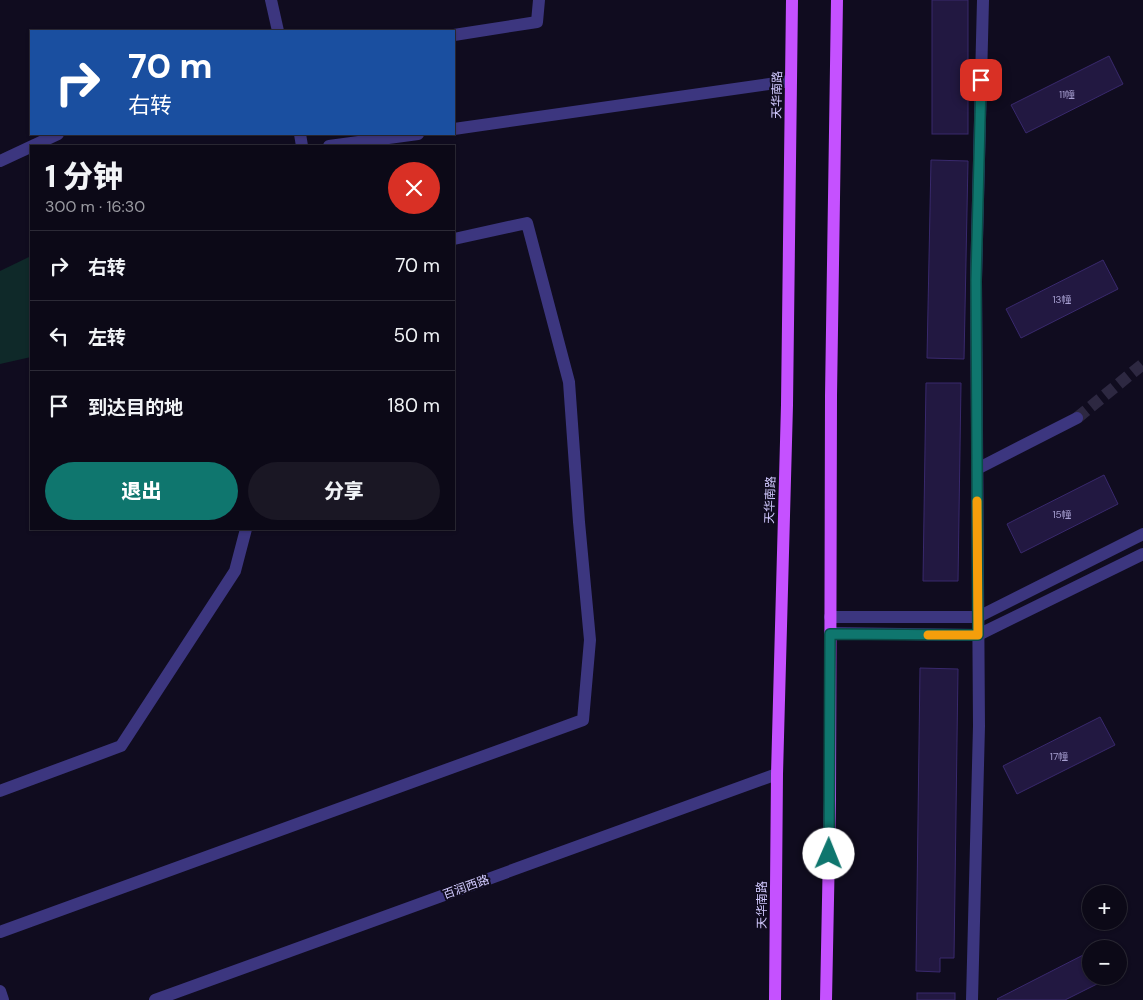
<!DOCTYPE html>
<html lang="zh">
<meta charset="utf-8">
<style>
:root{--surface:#0c0917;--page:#1a1724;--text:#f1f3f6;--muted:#9a9aa1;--line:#2c2a36;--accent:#0f766e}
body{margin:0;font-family:"DM Sans","Noto Sans SC",sans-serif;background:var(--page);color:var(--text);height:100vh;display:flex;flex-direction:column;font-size:19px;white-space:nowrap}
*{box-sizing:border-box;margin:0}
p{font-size:16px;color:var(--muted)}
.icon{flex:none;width:28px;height:28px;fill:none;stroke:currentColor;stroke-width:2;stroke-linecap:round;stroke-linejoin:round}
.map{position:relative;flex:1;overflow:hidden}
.details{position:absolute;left:30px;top:145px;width:425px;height:385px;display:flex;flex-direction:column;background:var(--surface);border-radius:0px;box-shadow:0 1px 4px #0004,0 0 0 1px var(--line)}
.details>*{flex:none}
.top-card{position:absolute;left:30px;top:30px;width:425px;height:105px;border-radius:0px;box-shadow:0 1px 4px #0004,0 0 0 1px var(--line);background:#1a4fa0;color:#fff;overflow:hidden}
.fabs{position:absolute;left:1082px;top:885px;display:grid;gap:10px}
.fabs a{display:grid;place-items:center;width:45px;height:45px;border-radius:50%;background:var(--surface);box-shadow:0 1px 4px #0004,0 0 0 1px var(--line);font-size:25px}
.pin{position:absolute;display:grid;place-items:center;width:42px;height:42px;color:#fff;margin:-21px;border-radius:10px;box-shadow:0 2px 8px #0006}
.me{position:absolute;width:55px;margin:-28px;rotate:1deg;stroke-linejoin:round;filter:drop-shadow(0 0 4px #0008)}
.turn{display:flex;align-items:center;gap:18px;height:105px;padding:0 15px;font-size:22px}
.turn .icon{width:65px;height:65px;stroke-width:2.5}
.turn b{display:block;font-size:35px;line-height:42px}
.round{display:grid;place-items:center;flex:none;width:52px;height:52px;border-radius:26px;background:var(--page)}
.headline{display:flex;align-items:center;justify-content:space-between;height:85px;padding:0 15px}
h1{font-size:30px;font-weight:800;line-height:38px}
.action{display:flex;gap:10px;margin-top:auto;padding:10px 15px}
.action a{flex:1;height:58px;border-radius:30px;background:var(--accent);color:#fff;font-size:20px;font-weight:800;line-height:58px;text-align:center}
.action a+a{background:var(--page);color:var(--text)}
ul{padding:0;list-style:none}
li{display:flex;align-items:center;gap:15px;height:70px;padding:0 15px;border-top:1px solid var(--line)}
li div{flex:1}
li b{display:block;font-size:19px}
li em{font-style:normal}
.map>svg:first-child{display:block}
</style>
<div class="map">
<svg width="1143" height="1000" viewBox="0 0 1143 1000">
<rect width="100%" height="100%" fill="#100c1f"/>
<polygon fill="#0f2929" points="31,256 31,357 0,364 0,271"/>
<g fill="#221841" stroke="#39296d">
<rect x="932" y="0" width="36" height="134"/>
<polygon points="1109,56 1123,84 1026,133 1011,105"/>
<polygon points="931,160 968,161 964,359 927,358"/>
<polygon points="1103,260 1118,289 1021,338 1006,309"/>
<polygon points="926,383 961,383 958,581 923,581"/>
<polygon points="1104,475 1118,504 1021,553 1007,524"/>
<polygon points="920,668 958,669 954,958 940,958 940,972 916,971"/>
<polygon points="1100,717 1115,745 1017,794 1003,766"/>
<polygon points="1091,951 1091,976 1108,976 1109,978 1065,1000 998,1000 997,999"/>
<rect x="917" y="993" width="38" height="7"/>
</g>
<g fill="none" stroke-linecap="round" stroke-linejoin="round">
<polyline stroke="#2d2841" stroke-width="12" stroke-dasharray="12 6" stroke-linecap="butt" points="1077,418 1143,364"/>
<g stroke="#3c367f" stroke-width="12">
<polyline points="271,0 278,31"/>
<polyline points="454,35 537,22 539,0"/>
<polyline points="454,129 790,81"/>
<polyline points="300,134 302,146"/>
<polyline points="329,146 418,134"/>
<polyline points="0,161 58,134"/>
<polyline points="977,469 1077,418"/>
<polyline points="830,617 978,617 1143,534"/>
<polyline points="830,633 978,635 1143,554"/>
<polyline points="0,791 121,746 235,571 246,529"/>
<polyline points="0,932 583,720 590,640 579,522 569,382 527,223 454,239"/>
<polyline points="0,991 3,1000"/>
<polyline points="155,1000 777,774"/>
<polyline points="972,1000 979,726 976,280 983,0"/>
</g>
<g stroke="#c551ff" stroke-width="12">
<polyline points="775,1000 777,774 787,405 792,0"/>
<polyline points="826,1000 830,800 831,396 837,0"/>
</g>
</g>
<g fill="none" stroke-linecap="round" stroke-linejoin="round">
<g stroke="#0a4d48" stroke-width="12">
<polyline id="route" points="829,854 830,634 978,635 976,280 981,80"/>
</g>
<use href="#route" stroke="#0f766e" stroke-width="9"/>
<polyline stroke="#f59e0b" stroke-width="9" points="928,635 978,635 977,501"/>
</g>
<g text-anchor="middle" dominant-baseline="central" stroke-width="4" stroke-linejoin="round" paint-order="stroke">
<g font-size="10" fill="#a69ed0">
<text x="1067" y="94">11幢</text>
<text x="1062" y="299">13幢</text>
<text x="1062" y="514">15幢</text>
<text x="1059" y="756">17幢</text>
</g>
<g font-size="12" fill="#d2caff" stroke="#100c1f">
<text transform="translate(777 95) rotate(-89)">天华南路</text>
<text transform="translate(770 500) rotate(-88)">天华南路</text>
<text transform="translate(466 887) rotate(-20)">百润西路</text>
<text transform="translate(762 905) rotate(-90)">天华南路</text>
</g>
</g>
</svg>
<div class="fabs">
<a>+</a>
<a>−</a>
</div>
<div class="pin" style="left:981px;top:80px;background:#d93025"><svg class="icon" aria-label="arrive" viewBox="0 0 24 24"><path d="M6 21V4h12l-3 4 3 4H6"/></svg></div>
<svg class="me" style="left:829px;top:854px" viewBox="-20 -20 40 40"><circle r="19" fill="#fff"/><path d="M0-13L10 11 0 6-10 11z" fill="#0f766e"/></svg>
<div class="top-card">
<div class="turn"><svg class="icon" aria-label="right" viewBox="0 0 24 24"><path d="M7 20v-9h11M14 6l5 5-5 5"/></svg><div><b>70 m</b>右转</div></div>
</div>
<section class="details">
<div class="headline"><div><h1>1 分钟</h1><p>300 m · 16:30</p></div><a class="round" style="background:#d93025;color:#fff"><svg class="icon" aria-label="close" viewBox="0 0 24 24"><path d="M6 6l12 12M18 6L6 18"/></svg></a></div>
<ul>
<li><svg class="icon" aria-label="right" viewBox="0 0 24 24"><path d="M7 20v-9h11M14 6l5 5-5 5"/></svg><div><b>右转</b></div><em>70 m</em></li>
<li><svg class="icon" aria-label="left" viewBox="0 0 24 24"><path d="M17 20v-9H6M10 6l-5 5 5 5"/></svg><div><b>左转</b></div><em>50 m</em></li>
<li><svg class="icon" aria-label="arrive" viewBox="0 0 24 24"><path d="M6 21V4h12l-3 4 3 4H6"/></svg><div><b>到达目的地</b></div><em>180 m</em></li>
</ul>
<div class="action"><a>退出</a><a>分享</a></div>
</section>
</div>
